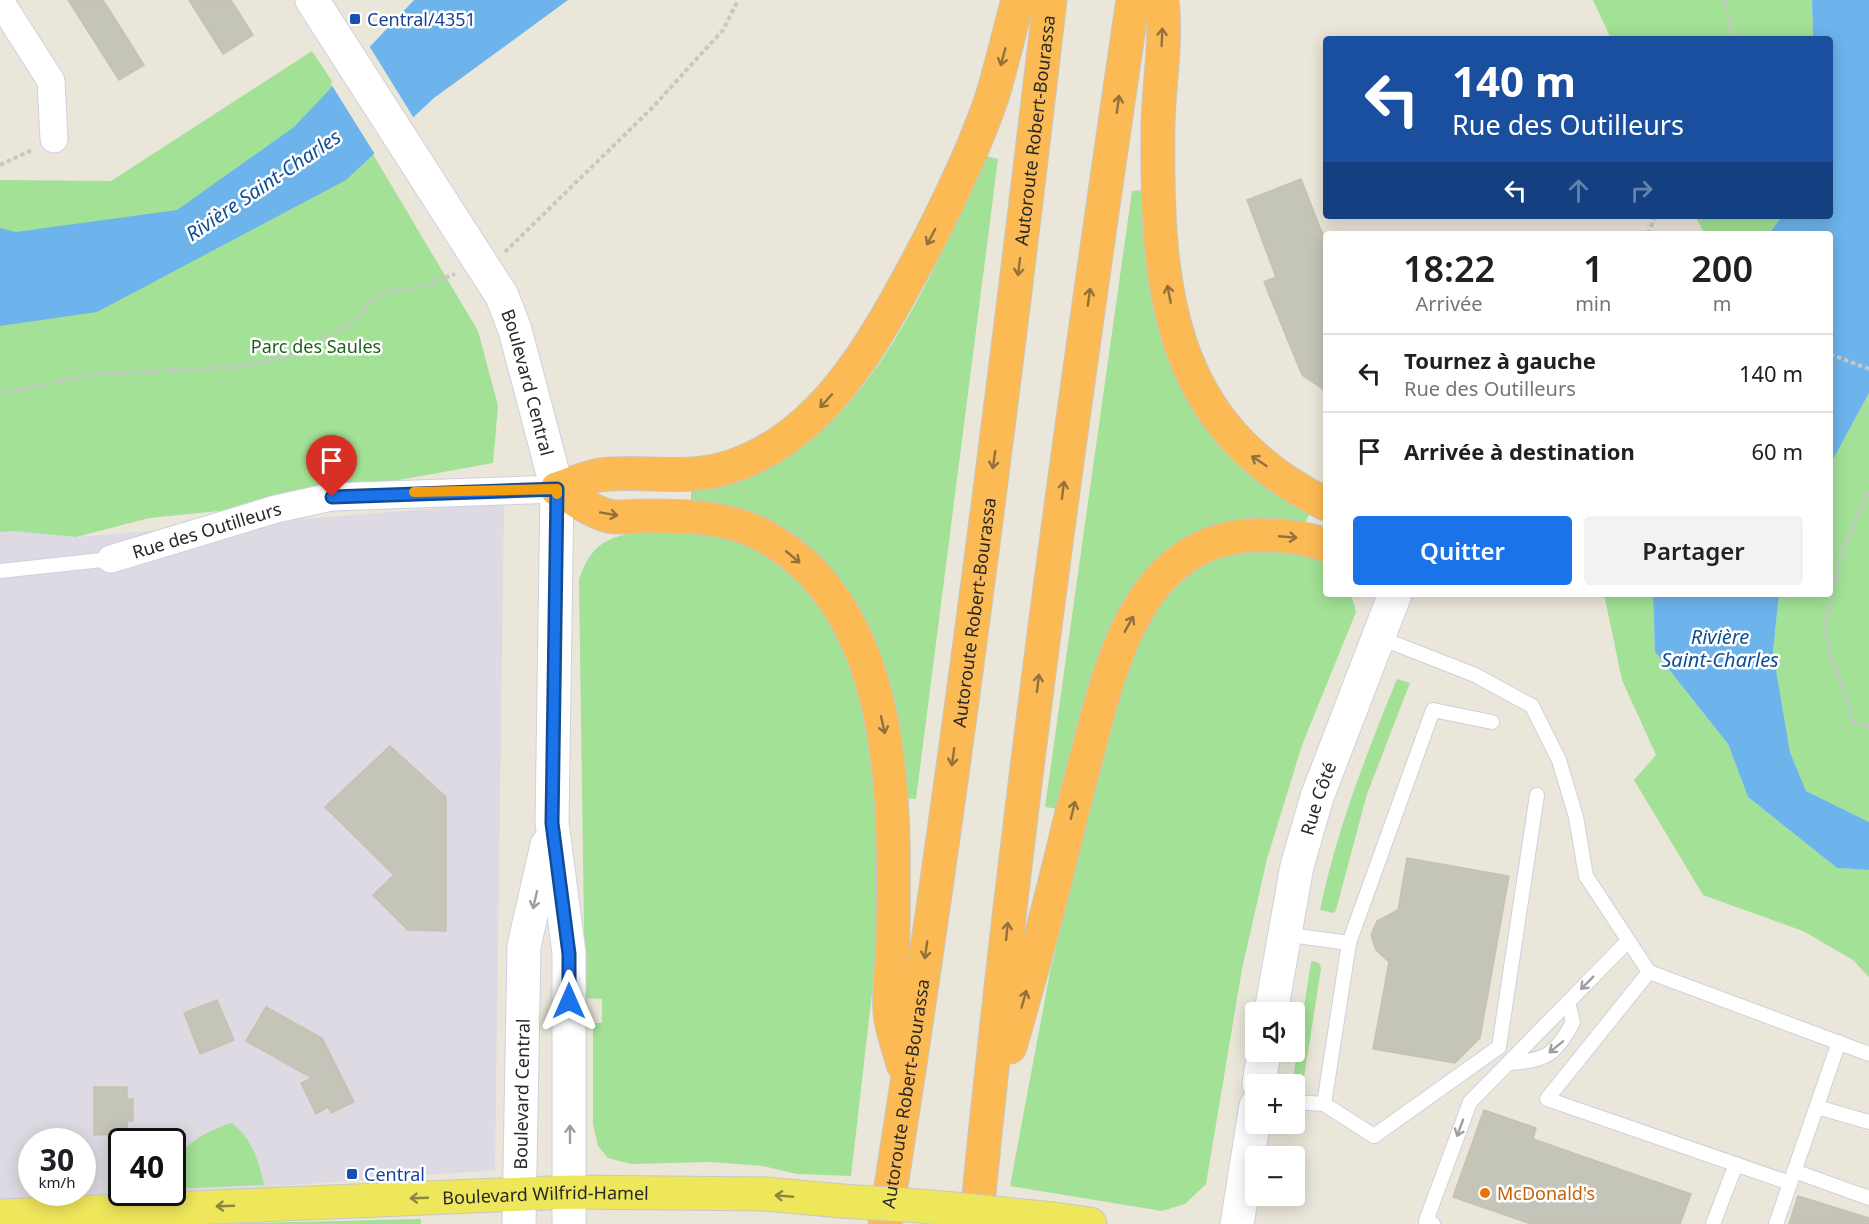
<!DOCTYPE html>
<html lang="fr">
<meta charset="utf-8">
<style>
:root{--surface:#fff;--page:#f2f2f2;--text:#202124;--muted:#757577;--line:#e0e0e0;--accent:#1a73e8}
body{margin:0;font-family:"Noto Sans",sans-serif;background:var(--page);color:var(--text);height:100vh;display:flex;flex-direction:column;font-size:22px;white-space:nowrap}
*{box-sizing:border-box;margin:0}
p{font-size:20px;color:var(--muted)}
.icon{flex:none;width:33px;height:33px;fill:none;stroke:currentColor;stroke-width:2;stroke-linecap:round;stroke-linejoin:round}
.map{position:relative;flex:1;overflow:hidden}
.drawer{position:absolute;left:1323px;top:231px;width:510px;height:366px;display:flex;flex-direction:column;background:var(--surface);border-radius:6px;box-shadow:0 3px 15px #0003}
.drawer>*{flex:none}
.banner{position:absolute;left:1323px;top:36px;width:510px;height:183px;border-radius:6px;box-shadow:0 3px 15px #0003;background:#1a4fa0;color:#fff;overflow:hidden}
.tools{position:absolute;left:1245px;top:1002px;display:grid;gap:12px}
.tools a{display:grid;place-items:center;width:60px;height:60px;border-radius:6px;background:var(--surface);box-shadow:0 3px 15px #0003;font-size:30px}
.speed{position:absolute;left:18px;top:1128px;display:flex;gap:12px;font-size:30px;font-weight:700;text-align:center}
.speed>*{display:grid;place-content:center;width:78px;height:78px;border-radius:50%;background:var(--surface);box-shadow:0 3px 15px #0003;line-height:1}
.speed small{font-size:15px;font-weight:400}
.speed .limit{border:3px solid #111;border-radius:9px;background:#fff;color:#111}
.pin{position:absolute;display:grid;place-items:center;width:51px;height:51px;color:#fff;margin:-62px -26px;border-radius:50% 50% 50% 0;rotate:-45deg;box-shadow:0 0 6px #0007}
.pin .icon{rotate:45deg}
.me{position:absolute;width:66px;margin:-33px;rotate:0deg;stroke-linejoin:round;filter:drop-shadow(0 0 4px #0008)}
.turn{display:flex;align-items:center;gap:21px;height:126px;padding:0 30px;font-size:27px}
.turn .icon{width:78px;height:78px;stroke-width:2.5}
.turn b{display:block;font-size:42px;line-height:51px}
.lanes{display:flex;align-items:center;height:57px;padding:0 30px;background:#0003;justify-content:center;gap:30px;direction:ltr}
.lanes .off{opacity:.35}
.eta{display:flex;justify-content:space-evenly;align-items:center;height:102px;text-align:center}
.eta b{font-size:36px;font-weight:600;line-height:42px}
.action{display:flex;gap:12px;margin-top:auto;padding:12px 30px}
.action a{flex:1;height:69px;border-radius:6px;background:var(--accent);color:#fff;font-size:24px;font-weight:600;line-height:69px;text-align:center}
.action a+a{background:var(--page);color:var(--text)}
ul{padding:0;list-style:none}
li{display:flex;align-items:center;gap:18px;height:78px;padding:0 30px;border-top:2px solid var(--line)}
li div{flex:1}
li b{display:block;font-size:22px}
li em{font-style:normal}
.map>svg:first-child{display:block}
</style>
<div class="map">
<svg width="1869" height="1224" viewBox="0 0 1869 1224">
<rect width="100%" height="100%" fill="#eae6d9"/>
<path fill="#dedae3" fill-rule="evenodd" d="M504 503 495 1170 0 1207V529L76 537ZM32 1142H82V1192H32ZM122 1142H172V1192H122Z"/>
<g fill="#a2e196">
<polygon points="1593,0 1812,0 1813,39 1611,39"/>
<polygon points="312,51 338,90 298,133 180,216 0,235 0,180 111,181"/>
<polygon points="371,151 478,331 498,406 493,463 239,509 149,518 76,537 14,531 0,532 0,315"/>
<path d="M986 156 998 159 916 799 901 798 861 623 691 504V491C715 486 740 483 762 472 876 417 936 265 986 156Z"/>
<polygon points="1145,190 1180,379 1205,427 1239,465 1311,510 1305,524 1133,589 1107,637 1060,809 1045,807 1132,191"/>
<polygon points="1695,216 1782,216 1769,234 1705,234"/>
<polygon points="1869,393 1869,822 1806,791 1790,752 1773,652 1779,594 1830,594 1830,465"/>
<path d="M654 530 711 533 749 544 804 584 829 616 856 681 870 749 879 848V932L851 1176 797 1174 763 1166 710 1162 631 1164 608 1158 598 1146 593 1124V1023H602V999L585 998 579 580C592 538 615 535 654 530Z"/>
<polygon points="1265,549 1321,558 1326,562 1326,594 1351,594 1356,612 1302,745 1267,859 1242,969 1206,1184 1185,1204 1162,1211 1010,1186 1050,972 1121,683 1161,592 1197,568 1229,555"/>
<polygon points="1604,594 1653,594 1655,652 1728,744 1748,797 1837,868 1869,870 1869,977 1853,960 1803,931 1703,895 1634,780 1656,755 1622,680"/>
<path d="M1397 679 1410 683 1367 794 1336 910 1334 913 1320 910C1337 829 1366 755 1397 679Z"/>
<polygon points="1314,961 1320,964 1321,969 1304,1077 1296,1081 1293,1078 1311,962"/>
<path d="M232 1123C252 1139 259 1161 264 1185L173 1189C172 1182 171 1172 174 1165 183 1142 210 1130 232 1123Z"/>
<polygon points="421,1219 421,1224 216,1224"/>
</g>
<g fill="#6db4ec">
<polygon points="414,0 568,0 434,98 346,180 97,312 0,326 0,228 16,232 177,210 294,127"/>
<polygon points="1812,0 1869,0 1869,393 1830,465 1830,234 1769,234 1782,216 1830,216 1830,39 1813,39"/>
<polygon points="1653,594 1779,594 1773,652 1790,752 1806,791 1869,822 1869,870 1837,868 1748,797 1728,744 1655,652"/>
</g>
<polygon fill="#eae6d9" points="368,44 415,120 376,156 331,84"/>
<g fill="#c5c4b8" stroke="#c5c2b3" stroke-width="1.5">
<polygon points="68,0 103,0 144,65 119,80"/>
<polygon points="189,0 231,0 253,35 223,54"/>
<polygon points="1301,179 1326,243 1326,391 1302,375 1264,282 1276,277 1247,200"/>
<polygon points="390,746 446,797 446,931 408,930 373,895 394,875 325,807"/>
<polygon points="1407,858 1509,876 1480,1038 1455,1063 1373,1049 1389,962 1376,950 1371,935 1377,921 1398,910"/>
<polygon points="217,1000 234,1040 200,1054 184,1013"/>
<polygon points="266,1007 322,1038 354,1102 331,1113 328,1107 316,1114 301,1083 312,1078 246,1041"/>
<polygon points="94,1087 127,1087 127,1099 133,1099 133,1121 127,1121 127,1134 94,1135"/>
<polygon points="1484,1110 1536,1128 1533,1139 1691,1194 1680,1224 1531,1224 1453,1197"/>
<polygon points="1798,1196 1869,1218 1869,1224 1789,1224"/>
</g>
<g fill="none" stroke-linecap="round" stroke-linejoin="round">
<g stroke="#cfcfe1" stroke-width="16">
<g id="lane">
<polyline points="0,571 111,559"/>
<polyline points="1378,637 1475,675 1532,706 1559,760 1576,817 1586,876 1649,972 1869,1054"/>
<polyline points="1283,934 1349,943"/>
<polyline points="1649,972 1547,1099 1790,1183"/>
<path d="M1508 1063C1545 1061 1556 1055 1573 1022L1568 1002"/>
<polyline points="1294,1102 1324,1104 1374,1136 1499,1047 1537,795"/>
<polyline points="1324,1104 1349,943 1433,710 1492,722"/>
<polyline points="1817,1107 1869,1122"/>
<polyline points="1794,1171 1869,1198"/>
<polyline points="1433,1224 1426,1221 1470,1102 1628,941"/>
<polyline points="1713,1224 1736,1164"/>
<polyline points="1776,1224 1839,1042"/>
</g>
</g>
<g stroke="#cfcfe1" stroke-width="29">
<g id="street">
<polyline points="0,1 51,81 54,139"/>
<path id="s1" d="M111 559 276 509 331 497 557 489"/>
</g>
</g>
<g stroke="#cfcfe1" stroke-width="35">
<g id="secondary">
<path id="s2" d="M312 0 502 296 515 330 557 489 552 823 569 953V1224"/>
<path id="s3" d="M1271 1012 1297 866 1317 797 1395 594"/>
<polyline points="1259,1084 1264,1052"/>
<path id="s4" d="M519 1224 524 946 547 845"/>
<polyline points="1237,1224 1256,1106"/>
</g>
</g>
<g stroke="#c7c7c7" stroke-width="35">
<g id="primary">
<polyline points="906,1205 954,1209"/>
<path id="s5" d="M0 1216 571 1192 765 1194 842 1201"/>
<polyline points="1053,1219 1090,1224"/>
</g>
</g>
<g stroke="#c7c7c7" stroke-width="35">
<g id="highway">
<path d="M1162 0C1167 40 1159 83 1158 123 1156 283 1164 425 1326 504"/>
<path d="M557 489C572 497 588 510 605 515 616 519 633 516 645 516 687 516 727 516 764 536 899 609 895 803 893 935 893 960 888 986 890 1012 891 1029 899 1048 903 1064"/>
<path d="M557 489C570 485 586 477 600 475 640 470 683 480 723 469 821 442 875 341 919 259 947 206 973 153 992 97 1002 65 1009 32 1018 0"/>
<path d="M1010 1047C1030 978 1049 908 1066 837 1074 804 1083 770 1092 736 1115 647 1147 537 1259 535 1282 535 1305 537 1326 545"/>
<path id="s6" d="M885 1224C950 818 1002 409 1050 0"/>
<path d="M976 1224C1016 815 1073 407 1133 0"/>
</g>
</g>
<g stroke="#c7c7c7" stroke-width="4" stroke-dasharray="4.5 3" stroke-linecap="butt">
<polyline points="1724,0 1734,39"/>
<polyline points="0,165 32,150"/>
<polyline points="1648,234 1655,216"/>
<polyline points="505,252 652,108 723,30 738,0"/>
<polyline points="1830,354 1869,369"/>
<polyline points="0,393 96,374 235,367 299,354 351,324 379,293 421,287 455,274"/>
<polyline points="1869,492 1841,554 1824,633 1854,722 1869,726"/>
</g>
<use href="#lane" stroke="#fff" stroke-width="14"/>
<use href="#street" stroke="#fff" stroke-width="27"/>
<use href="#secondary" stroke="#fff" stroke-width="33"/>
<use href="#primary" stroke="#eee65b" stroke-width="33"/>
<use href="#highway" stroke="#fbba54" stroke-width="33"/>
<g stroke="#c7c7c7" stroke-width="35" stroke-linecap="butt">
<g id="primary-bridge">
<polyline points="842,1201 906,1205"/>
<polyline points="954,1209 1053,1219"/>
</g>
</g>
<use href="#primary-bridge" stroke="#eee65b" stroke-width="33"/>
</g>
<defs><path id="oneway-shaft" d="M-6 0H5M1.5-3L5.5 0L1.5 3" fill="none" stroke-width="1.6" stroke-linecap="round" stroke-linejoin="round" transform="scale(1.5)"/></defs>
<g stroke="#92713e">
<use href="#oneway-shaft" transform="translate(1162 37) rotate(-88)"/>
<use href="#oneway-shaft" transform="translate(1003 57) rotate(105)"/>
<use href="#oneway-shaft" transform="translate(1118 104) rotate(-82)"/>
<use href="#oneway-shaft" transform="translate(931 237) rotate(118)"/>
<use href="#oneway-shaft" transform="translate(1019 267) rotate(97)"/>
<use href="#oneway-shaft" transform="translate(1169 294) rotate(-101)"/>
<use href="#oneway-shaft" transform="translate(1089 297) rotate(-82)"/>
<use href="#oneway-shaft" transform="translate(826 401) rotate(132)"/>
<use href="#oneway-shaft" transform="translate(994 460) rotate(98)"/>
<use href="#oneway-shaft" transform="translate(1259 461) rotate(-146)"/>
<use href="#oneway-shaft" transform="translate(1063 490) rotate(-83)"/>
<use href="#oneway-shaft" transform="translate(609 514) rotate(10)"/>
<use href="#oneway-shaft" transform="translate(1288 537) rotate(5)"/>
<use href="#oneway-shaft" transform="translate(793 557) rotate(40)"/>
<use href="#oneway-shaft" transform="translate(1129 624) rotate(-61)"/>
<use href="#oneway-shaft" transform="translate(1038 683) rotate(-83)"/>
<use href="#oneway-shaft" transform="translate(883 725) rotate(77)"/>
<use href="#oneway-shaft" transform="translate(953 757) rotate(98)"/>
<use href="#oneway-shaft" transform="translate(1073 810) rotate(-76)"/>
<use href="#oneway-shaft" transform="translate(1007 931) rotate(-84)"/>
<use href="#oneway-shaft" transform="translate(926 950) rotate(98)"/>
<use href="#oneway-shaft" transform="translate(1024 999) rotate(-74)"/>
</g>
<g stroke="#9e9e9e">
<use href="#oneway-shaft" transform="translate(535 900) rotate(103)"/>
<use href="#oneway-shaft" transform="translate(1587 983) rotate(135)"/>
<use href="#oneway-shaft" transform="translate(1556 1047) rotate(141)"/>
<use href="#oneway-shaft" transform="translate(1460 1128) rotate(110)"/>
<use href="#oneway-shaft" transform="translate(570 1134) rotate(-90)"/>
</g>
<g stroke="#8b8742">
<use href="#oneway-shaft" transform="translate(784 1196) rotate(-175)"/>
<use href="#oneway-shaft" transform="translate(419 1198) rotate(178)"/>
<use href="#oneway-shaft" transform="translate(225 1206) rotate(178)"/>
</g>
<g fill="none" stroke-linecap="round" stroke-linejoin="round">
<g stroke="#114b97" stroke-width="15">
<polyline id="route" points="332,497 557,489 552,823 569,954 569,1001"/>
</g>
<use href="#route" stroke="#1a73e8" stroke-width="10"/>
<polyline stroke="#f59e0b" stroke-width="10" points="414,492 557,489 557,494"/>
</g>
<g fill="#1a4fb4" stroke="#fff" stroke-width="2">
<rect x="349" y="13" width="12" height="12" rx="3"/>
<rect x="346" y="1168" width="12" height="12" rx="3"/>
</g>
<circle fill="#e8710a" stroke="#fff" stroke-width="2" cx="1485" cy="1193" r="6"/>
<g text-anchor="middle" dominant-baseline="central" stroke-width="5" stroke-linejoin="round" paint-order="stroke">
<g font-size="18" fill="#164399" stroke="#fff" text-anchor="start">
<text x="367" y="19">Central/4351</text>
<text x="364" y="1174">Central</text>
</g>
<g font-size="18" fill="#282828" stroke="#fff">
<text stroke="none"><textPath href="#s6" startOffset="1104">Autoroute Robert-Bourassa</textPath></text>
<text stroke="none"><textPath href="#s2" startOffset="442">Boulevard Central</textPath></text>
<text stroke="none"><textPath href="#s1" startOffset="100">Rue des Outilleurs</textPath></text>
<text stroke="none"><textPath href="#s6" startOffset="618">Autoroute Robert-Bourassa</textPath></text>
<text stroke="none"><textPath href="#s3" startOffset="219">Rue Côté</textPath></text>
<text stroke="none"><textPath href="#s4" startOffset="130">Boulevard Central</textPath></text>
<text stroke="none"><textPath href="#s6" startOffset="132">Autoroute Robert-Bourassa</textPath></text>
<text stroke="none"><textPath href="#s5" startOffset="546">Boulevard Wilfrid-Hamel</textPath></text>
</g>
<g font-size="18" fill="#1c631a" stroke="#fff">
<text x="316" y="346">Parc des Saules</text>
</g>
<g font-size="18" fill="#c56008" stroke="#fff" text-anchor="start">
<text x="1497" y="1193">McDonald's</text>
</g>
<g font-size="20" font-style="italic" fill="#0f4f95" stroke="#fff">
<text transform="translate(263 185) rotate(-34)">Rivière Saint-Charles</text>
<text x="1720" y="636">Rivière<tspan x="1720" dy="23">Saint-Charles</tspan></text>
</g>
</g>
</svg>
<div class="tools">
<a><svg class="icon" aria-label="sound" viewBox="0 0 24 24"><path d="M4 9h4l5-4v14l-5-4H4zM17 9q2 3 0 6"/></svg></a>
<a>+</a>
<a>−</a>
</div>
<div class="speed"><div>30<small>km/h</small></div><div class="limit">40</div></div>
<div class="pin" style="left:332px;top:497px;background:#d93025"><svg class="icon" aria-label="arrive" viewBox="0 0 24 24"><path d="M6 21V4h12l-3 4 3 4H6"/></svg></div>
<svg class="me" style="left:569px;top:1001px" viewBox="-20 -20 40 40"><path d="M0-17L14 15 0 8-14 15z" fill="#1a73e8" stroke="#fff" stroke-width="4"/></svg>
<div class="banner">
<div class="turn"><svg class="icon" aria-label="left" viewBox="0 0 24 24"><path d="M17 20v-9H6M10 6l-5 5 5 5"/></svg><div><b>140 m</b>Rue des Outilleurs</div></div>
<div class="lanes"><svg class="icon" aria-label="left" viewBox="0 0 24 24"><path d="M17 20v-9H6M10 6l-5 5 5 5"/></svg><svg class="icon off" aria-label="ahead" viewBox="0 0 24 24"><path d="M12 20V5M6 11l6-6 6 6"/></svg><svg class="icon off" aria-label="right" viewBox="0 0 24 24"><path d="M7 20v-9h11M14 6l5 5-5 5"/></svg></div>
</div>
<section class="drawer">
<div class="eta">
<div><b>18:22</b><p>Arrivée</p></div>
<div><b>1</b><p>min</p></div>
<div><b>200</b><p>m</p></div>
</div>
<ul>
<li><svg class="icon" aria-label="left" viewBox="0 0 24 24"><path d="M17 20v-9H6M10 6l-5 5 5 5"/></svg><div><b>Tournez à gauche</b><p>Rue des Outilleurs</p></div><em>140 m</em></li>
<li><svg class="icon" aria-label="arrive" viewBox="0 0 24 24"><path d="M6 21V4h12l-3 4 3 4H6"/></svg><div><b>Arrivée à destination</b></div><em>60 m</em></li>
</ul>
<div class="action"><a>Quitter</a><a>Partager</a></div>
</section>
</div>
